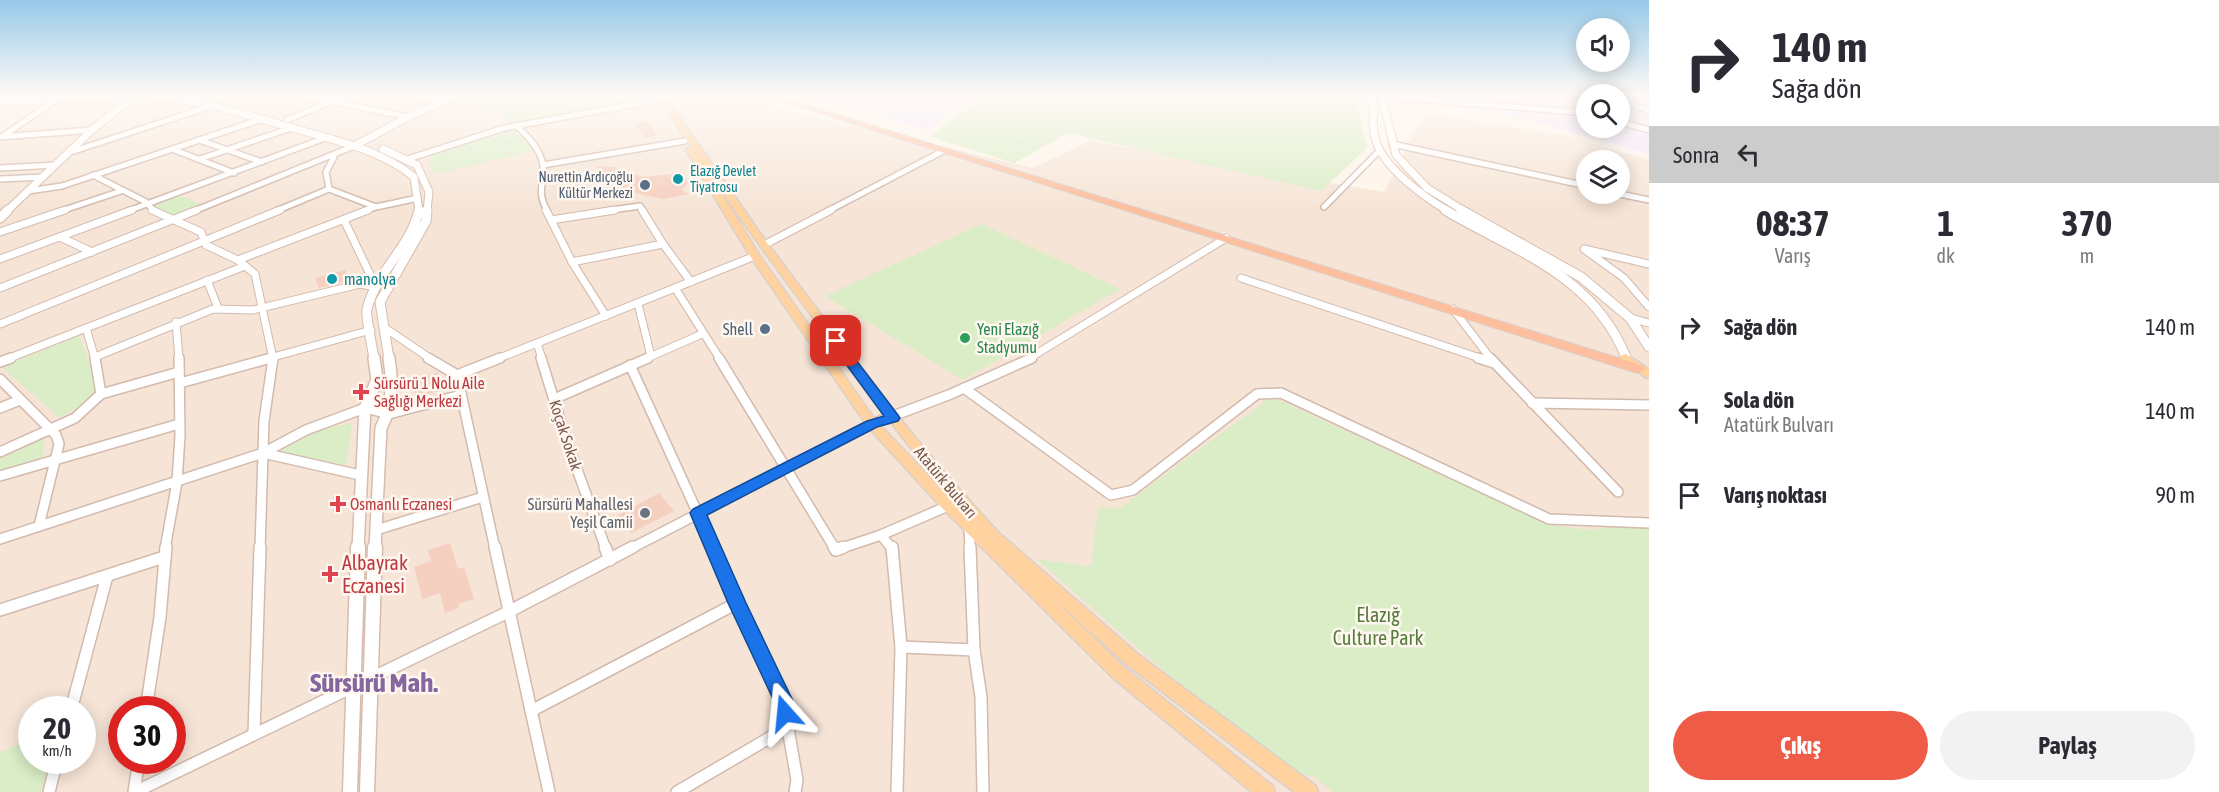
<!DOCTYPE html>
<html lang="tr">
<meta charset="utf-8">
<style>
:root{--surface:#fff;--page:#f2f2f3;--text:#2b2b33;--muted:#7c7c81;--accent:#ee5c48}
body{margin:0;font-family:"Asap Condensed",sans-serif;background:var(--page);color:var(--text);height:100vh;display:flex;flex-direction:column;font-size:22px;white-space:nowrap}
*{box-sizing:border-box;margin:0}
p{font-size:20px;color:var(--muted)}
.icon{flex:none;width:33px;height:33px;fill:none;stroke:currentColor;stroke-width:2;stroke-linecap:round;stroke-linejoin:round}
.map{position:relative;flex:1;overflow:hidden}
.panel{display:flex;flex-direction:column;background:var(--surface);width:570px}
.panel>*{flex:none}
.guide{background:#fff;color:var(--text);overflow:hidden}
.tools{position:absolute;left:1576px;top:18px;display:grid;gap:12px}
.tools a{display:grid;place-items:center;width:54px;height:54px;border-radius:50%;background:var(--surface);box-shadow:0 3px 15px #0003;font-size:30px}
.speed{position:absolute;left:18px;top:696px;display:flex;gap:12px;font-size:30px;font-weight:700;text-align:center}
.speed>*{display:grid;place-content:center;width:78px;height:78px;border-radius:50%;background:var(--surface);box-shadow:0 3px 15px #0003;line-height:1}
.speed small{font-size:15px;font-weight:400}
.speed .limit{border:9px solid #d22;background:#fff;color:#111}
.pin{position:absolute;display:grid;place-items:center;width:51px;height:51px;color:#fff;margin:-26px;border-radius:12px;box-shadow:0 3px 9px #0006}
.me{position:absolute;width:66px;margin:-33px;rotate:342deg;stroke-linejoin:round;filter:drop-shadow(0 0 4px #0008)}
.turn{display:flex;align-items:center;gap:21px;height:126px;padding:0 24px;font-size:27px}
.turn .icon{width:78px;height:78px;stroke-width:2.5}
.turn b{display:block;font-size:42px;line-height:51px}
.then{display:flex;align-items:center;height:57px;padding:0 24px;background:#0003;gap:12px;font-size:22px}
.eta{display:flex;justify-content:space-evenly;align-items:center;height:102px;text-align:center}
.eta b{font-size:36px;font-weight:700;line-height:42px}
.button{display:flex;gap:12px;margin-top:auto;padding:12px 24px}
.button a{flex:1;height:69px;border-radius:36px;background:var(--accent);color:#fff;font-size:24px;font-weight:700;line-height:69px;text-align:center}
.button a+a{background:var(--page);color:var(--text)}
ul{padding:0;list-style:none}
li{display:flex;align-items:center;gap:18px;height:84px;padding:0 24px}
li div{flex:1}
li b{display:block;font-size:22px}
li em{font-style:normal}
main{display:flex;flex:1;min-height:0}
.map>svg:first-child{display:block}
</style>
<main>
<div class="map">
<svg width="1649" height="792" viewBox="0 0 1649 792">
<rect width="100%" height="100%" fill="#fef4ea"/>
<path fill="#f6e5d7" fill-rule="evenodd" d="M0 96H745L747 100 1033 168 1090 141 1384 192 1425 113 1567 136 1649 160V792H0ZM1587 160H1620V194H1587ZM32 710H82V760H32ZM122 710H172V760H122Z"/>
<g fill="#f1e6fb">
<polygon points="816,96 975,96 927,130"/>
<polygon points="1392,96 1587,96 1587,128 1620,128 1620,96 1649,96 1649,154 1524,119 1482,111 1403,103"/>
</g>
<g fill="#daedc6">
<polygon points="473,96 640,96 641,100 511,123 502,113 470,103 476,98"/>
<polygon points="985,96 1355,96 1367,148 1321,191 1068,133 1014,163 929,136"/>
<polygon points="510,128 522,137 532,151 435,174 430,164 432,154"/>
<polygon points="178,195 203,205 176,216 151,206"/>
<polygon points="982,224 1120,289 963,380 825,296"/>
<path d="M79 336 99 385C88 402 78 409 59 417L1 367Z"/>
<polygon points="1268,399 1277,399 1547,524 1587,530 1611,527 1649,528 1649,792 1334,792 1313,776 1300,774 1163,670 1036,559 1091,566 1098,508 1120,508"/>
<path d="M352 423 346 465 291 456 278 449C302 434 325 428 352 423Z"/>
<polygon points="44,437 43,458 0,472 0,456 37,438"/>
<polygon points="31,740 32,760 49,761 41,792 0,792 0,752"/>
</g>
<g fill="#f5cfbf">
<polygon points="647,121 657,136 644,138 635,123"/>
<polygon points="596,166 616,167 619,174 633,173 642,177 672,174 681,176 689,181 682,190 688,194 663,199 606,187"/>
<polygon points="345,270 350,280 319,288 315,278"/>
<polygon points="438,372 443,390 416,397 412,382"/>
<polygon points="659,493 674,511 631,533 617,516"/>
<polygon points="450,543 458,569 464,567 474,599 458,604 459,608 445,613 440,593 422,599 414,567 431,561 428,550"/>
</g>
<g fill="none" stroke-linecap="round" stroke-linejoin="round">
<g stroke="#d2baad" stroke-width="8">
<g id="minor-far3">
<polyline points="305,96 408,117"/>
<polyline points="414,96 444,101"/>
<polyline points="1381,96 1587,113"/>
<polyline points="1582,96 1587,100"/>
<polyline points="216,100 226,96"/>
<polyline points="1635,106 1649,110"/>
<polyline points="287,120 345,96"/>
<polyline points="1620,122 1649,130"/>
<path d="M516 125C527 136 540 148 543 165 546 185 535 187 547 211"/>
<polyline points="3,136 57,99"/>
<polyline points="0,137 92,130"/>
<polyline points="199,140 262,162"/>
<polyline points="1392,144 1587,186"/>
<polyline points="172,149 234,173"/>
<polyline points="68,153 214,105"/>
<polyline points="200,159 291,128"/>
<polyline points="408,159 504,128 658,100"/>
<polyline points="543,165 685,141"/>
<polyline points="0,168 56,165"/>
<polyline points="93,175 146,202 154,211"/>
<polyline points="0,179 43,177"/>
<polyline points="329,189 326,172 334,157"/>
<polyline points="28,191 62,186 262,119"/>
<polyline points="1620,194 1649,200"/>
<polyline points="376,207 418,198"/>
<polyline points="1324,207 1380,150"/>
<polyline points="61,211 121,191"/>
<polyline points="128,211 325,138"/>
<polyline points="194,211 354,146"/>
<polyline points="276,211 329,189 376,207 364,211"/>
<polyline points="605,211 640,206 643,211"/>
<polyline points="828,211 943,151"/>
</g>
</g>
<g stroke="#d2baad" stroke-width="9">
<g id="minor-far2">
<polyline points="152,210 201,232 206,245 238,260 255,274 273,359"/>
<polyline points="546,210 572,262 606,316"/>
<polyline points="642,210 663,244 691,282"/>
<polyline points="344,220 376,287"/>
<polyline points="551,220 615,210"/>
<polyline points="0,232 65,210"/>
<polyline points="60,237 92,252"/>
<polyline points="764,245 831,210"/>
<polyline points="0,259 132,210"/>
<polyline points="238,260 368,210"/>
<polyline points="572,262 663,244"/>
<polyline points="1649,264 1584,249 1624,278 1649,307"/>
<polyline points="1241,278 1483,359"/>
<polyline points="207,280 218,308"/>
<polyline points="0,288 197,210"/>
<polyline points="675,288 720,359"/>
<polyline points="638,304 651,356"/>
<polyline points="1453,309 1491,359"/>
<polyline points="1630,318 1649,323"/>
<polyline points="176,322 179,359"/>
<polyline points="0,324 280,210"/>
<polyline points="86,328 95,359"/>
<polyline points="385,328 431,359"/>
<polyline points="537,343 542,359"/>
<polyline points="95,357 213,309 253,310 360,284 376,287"/>
<polyline points="7,359 245,266"/>
<polyline points="266,359 371,330"/>
<polyline points="497,359 755,256"/>
<polyline points="645,359 702,334"/>
<polyline points="1028,359 1226,238"/>
</g>
</g>
<g stroke="#d2baad" stroke-width="12">
<g id="minor-far1">
<polyline points="428,358 457,375 495,549"/>
<polyline points="541,358 567,442 606,549"/>
<polyline points="719,358 835,549"/>
<polyline points="1478,358 1494,363"/>
<polyline points="1490,358 1618,492"/>
<polyline points="0,362 11,358"/>
<polyline points="630,365 714,549"/>
<polyline points="457,375 500,358"/>
<polyline points="0,379 56,435 59,444 39,526"/>
<polyline points="180,383 271,358"/>
<polyline points="964,388 1111,495 1133,490 1257,394 1281,393 1549,519 1649,523"/>
<polyline points="101,394 179,372"/>
<polyline points="554,399 648,358"/>
<polyline points="1532,403 1649,405"/>
<polyline points="0,408 20,400"/>
<polyline points="0,452 75,418 101,394 95,358"/>
<polyline points="263,453 360,475"/>
<polyline points="0,476 179,424"/>
<polyline points="969,527 970,549"/>
<polyline points="376,530 483,497"/>
<polyline points="881,535 948,506"/>
<polyline points="0,539 263,453 306,430 365,408 389,414 461,395"/>
<polyline points="165,549 177,482 180,436 179,358"/>
<polyline points="260,549 264,421 273,358"/>
<polyline points="630,549 872,424 951,394 1032,358"/>
<polyline points="839,549 881,535 892,549"/>
</g>
</g>
<g stroke="#d2baad" stroke-width="14">
<g id="minor">
<polyline points="495,547 549,792"/>
<polyline points="605,547 610,560"/>
<polyline points="713,547 783,700 797,780 795,792"/>
<polyline points="834,547 836,550 844,547"/>
<polyline points="892,547 901,647 897,792"/>
<polyline points="970,547 974,650 981,697 983,792"/>
<polyline points="0,610 164,557"/>
<polyline points="901,647 974,650"/>
<polyline points="71,710 107,576"/>
<polyline points="146,710 160,617 166,547"/>
<polyline points="531,711 737,603"/>
<polyline points="254,734 260,547"/>
<polyline points="49,792 57,760"/>
<polyline points="134,792 139,760"/>
<polyline points="135,792 508,612 633,547"/>
<polyline points="677,792 788,727"/>
</g>
</g>
<g stroke="#d2baad" stroke-width="9">
<g id="tertiary-far1">
<polyline points="1354,96 1365,99"/>
<polyline points="0,102 109,96"/>
<polyline points="354,146 408,117 457,96"/>
<polyline points="7,211 92,130 134,96"/>
</g>
</g>
<g stroke="#d2baad" stroke-width="11">
<polyline id="tertiary" points="0,218 8,210"/>
</g>
<g stroke="#d7bcad" stroke-width="9">
<g id="secondary-far3">
<path d="M149 96C200 99 247 115 296 129 337 141 381 150 414 177L419 211"/>
<polyline points="1381,96 1386,100 1383,101 1396,155 1427,188 1464,211"/>
<path d="M1368 100 1374 104C1373 116 1372 129 1376 141 1384 168 1424 197 1448 211"/>
<polyline points="383,149 417,165 429,192 427,211"/>
</g>
</g>
<g stroke="#d7bcad" stroke-width="11">
<g id="secondary-far2">
<path d="M1445 210C1516 252 1592 274 1626 357"/>
<polyline points="1461,210 1581,277 1630,318 1649,347"/>
<path d="M374 359C373 350 365 315 367 309 376 272 411 247 419 210"/>
<polyline points="389,359 380,302 426,221 427,210"/>
</g>
</g>
<g stroke="#d7bcad" stroke-width="14">
<g id="secondary-far1">
<polyline points="358,549 365,408 377,380 374,358"/>
<path d="M375 549 381 428C393 406 393 382 389 358"/>
</g>
</g>
<g stroke="#d7bcad" stroke-width="17">
<g id="secondary">
<polyline points="350,792 358,547"/>
<polyline points="367,792 375,547"/>
</g>
</g>
<g stroke="#dad0cc" stroke-width="3">
<g id="primary">
<path d="M659 96H665L767 243 897 415 942 470 999 533 1139 655 1316 786 1318 792H1294L1127 665 1046 592 1125 668 1273 786 1275 792H1252L1113 678 943 509 868 427 750 256 686 150 687 148H693L760 256 876 421 969 518C912 453 862 385 812 316 759 245 705 172 659 96Z"/>
<polygon points="1626,354 1649,369 1649,378 1645,377 1622,359 1620,357 1622,355"/>
</g>
</g>
<g stroke="#dad0cc" stroke-width="2">
<polygon id="trunk" points="766,96 777,96 1644,366 1645,369 1639,373 1634,372"/>
</g>
<use href="#minor-far3" stroke="#fff" stroke-width="5"/>
<use href="#minor-far2" stroke="#fff" stroke-width="7"/>
<use href="#minor-far1" stroke="#fff" stroke-width="9"/>
<use href="#minor" stroke="#fff" stroke-width="11"/>
<use href="#tertiary-far1" stroke="#fff" stroke-width="7"/>
<use href="#tertiary" stroke="#fff" stroke-width="9"/>
<use href="#secondary-far3" stroke="#fff" stroke-width="7"/>
<use href="#secondary-far2" stroke="#fff" stroke-width="9"/>
<use href="#secondary-far1" stroke="#fff" stroke-width="11"/>
<use href="#secondary" stroke="#fff" stroke-width="14"/>
<use href="#primary" fill="#ffd29f" fill-rule="evenodd"/>
<use href="#trunk" fill="#fdbf9e" fill-rule="evenodd"/>
</g>
<linearGradient id="sky" x2="0" y2="1"><stop stop-color="#96c9e9"/><stop offset="0.46" stop-color="#fffaf6"/><stop offset="1" stop-color="#fffaf6" stop-opacity="0"/></linearGradient>
<rect width="1649" height="207" fill="url(#sky)"/>
<polygon fill="#1a73e8" stroke="#114b97" stroke-width="1.5" points="836,337 840,339 898,415 900,418 898,421 877,427 707,515 746,603 792,699 795,713 792,720 785,722 778,720 773,699 728,603 690,513 693,509 867,421 884,416 829,341"/>
<g fill="#0f9aa8" stroke="#fff8f1" stroke-width="2">
<circle cx="678" cy="179" r="6"/>
<circle cx="332" cy="279" r="6"/>
</g>
<g fill="#5c6f8a" stroke="#fff8f1" stroke-width="2">
<circle cx="645" cy="185" r="6"/>
<circle cx="765" cy="329" r="6"/>
</g>
<circle fill="#2e9e5b" stroke="#fff8f1" stroke-width="2" cx="965" cy="338" r="6"/>
<g fill="#e0444e" stroke="#fff8f1" stroke-width="2">
<path d="M358 383h6v6h6v6h-6v6h-6v-6h-6v-6h6z"/>
<path d="M335 495h6v6h6v6h-6v6h-6v-6h-6v-6h6z"/>
<path d="M327 565h6v6h6v6h-6v6h-6v-6h-6v-6h6z"/>
</g>
<circle fill="#6b7280" stroke="#fff8f1" stroke-width="2" cx="645" cy="513" r="6"/>
<g text-anchor="middle" dominant-baseline="central" stroke-width="5" stroke-linejoin="round" paint-order="stroke">
<g font-size="14" fill="#0d838f" stroke="#fff8f1" text-anchor="start">
<text x="690" y="171">Elazığ Devlet<tspan x="690" dy="16">Tiyatrosu</tspan></text>
</g>
<g font-size="14" fill="#4e5e75" stroke="#fff8f1" text-anchor="end">
<text x="633" y="177">Nurettin Ardıçoğlu<tspan x="633" dy="16">Kültür Merkezi</tspan></text>
</g>
<g font-size="16" fill="#0d838f" stroke="#fff8f1" text-anchor="start">
<text x="344" y="279">manolya</text>
</g>
<g font-size="16" fill="#4e5e75" stroke="#fff8f1" text-anchor="end">
<text x="753" y="329">Shell</text>
</g>
<g font-size="16" fill="#27864d" stroke="#fff8f1" text-anchor="start">
<text x="977" y="329">Yeni Elazığ<tspan x="977" dy="18">Stadyumu</tspan></text>
</g>
<g font-size="16" fill="#be3a42" stroke="#fff8f1" text-anchor="start">
<text x="374" y="383">Sürsürü 1 Nolu Aile<tspan x="374" dy="18">Sağlığı Merkezi</tspan></text>
<text x="350" y="504">Osmanlı Eczanesi</text>
</g>
<g font-size="16" fill="#7b574a" stroke="#fff8f1">
<text transform="translate(566 435) rotate(72)">Koçak Sokak</text>
<text transform="translate(946 482) rotate(50)">Atatürk Bulvarı</text>
</g>
<g font-size="16" fill="#5b616d" stroke="#fff8f1" text-anchor="end">
<text x="633" y="504">Sürsürü Mahallesi<tspan x="633" dy="18">Yeşil Camii</tspan></text>
</g>
<g font-size="20" fill="#be3a42" stroke="#fff8f1" text-anchor="start">
<text x="342" y="562">Albayrak<tspan x="342" dy="23">Eczanesi</tspan></text>
</g>
<g font-size="20" fill="#577b3e" stroke="#fff8f1">
<text x="1378" y="614">Elazığ<tspan x="1378" dy="23">Culture Park</tspan></text>
</g>
<g font-size="27" font-weight="bold" fill="#86669e" stroke="#fff8f1">
<text x="374" y="682">Sürsürü Mah.</text>
</g>
</g>
</svg>
<div class="tools">
<a><svg class="icon" aria-label="sound" viewBox="0 0 24 24"><path d="M4 9h4l5-4v14l-5-4H4zM17 9q2 3 0 6"/></svg></a>
<a><svg class="icon" aria-label="search" viewBox="0 0 24 24"><circle cx="10" cy="10" r="6"/><path d="M15 15l6 6"/></svg></a>
<a><svg class="icon" aria-label="layers" viewBox="0 0 24 24"><path d="M12 4l9 5-9 5-9-5zM3 14l9 5 9-5"/></svg></a>
</div>
<div class="speed"><div>20<small>km/h</small></div><div class="limit">30</div></div>
<div class="pin" style="left:836px;top:341px;background:#d93025"><svg class="icon" aria-label="arrive" viewBox="0 0 24 24"><path d="M6 21V4h12l-3 4 3 4H6"/></svg></div>
<svg class="me" style="left:785px;top:713px" viewBox="-20 -20 40 40"><path d="M0-17L14 15 0 8-14 15z" fill="#1a73e8" stroke="#fff" stroke-width="4"/></svg>
</div>
<section class="panel">
<div class="guide">
<div class="turn"><svg class="icon" aria-label="right" viewBox="0 0 24 24"><path d="M7 20v-9h11M14 6l5 5-5 5"/></svg><div><b>140 m</b>Sağa dön</div></div>
<div class="then">Sonra<svg class="icon" aria-label="left" viewBox="0 0 24 24"><path d="M17 20v-9H6M10 6l-5 5 5 5"/></svg></div>
</div>
<div class="eta">
<div><b>08:37</b><p>Varış</p></div>
<div><b>1</b><p>dk</p></div>
<div><b>370</b><p>m</p></div>
</div>
<ul>
<li><svg class="icon" aria-label="right" viewBox="0 0 24 24"><path d="M7 20v-9h11M14 6l5 5-5 5"/></svg><div><b>Sağa dön</b></div><em>140 m</em></li>
<li><svg class="icon" aria-label="left" viewBox="0 0 24 24"><path d="M17 20v-9H6M10 6l-5 5 5 5"/></svg><div><b>Sola dön</b><p>Atatürk Bulvarı</p></div><em>140 m</em></li>
<li><svg class="icon" aria-label="arrive" viewBox="0 0 24 24"><path d="M6 21V4h12l-3 4 3 4H6"/></svg><div><b>Varış noktası</b></div><em>90 m</em></li>
</ul>
<div class="button"><a>Çıkış</a><a>Paylaş</a></div>
</section>
</main>
